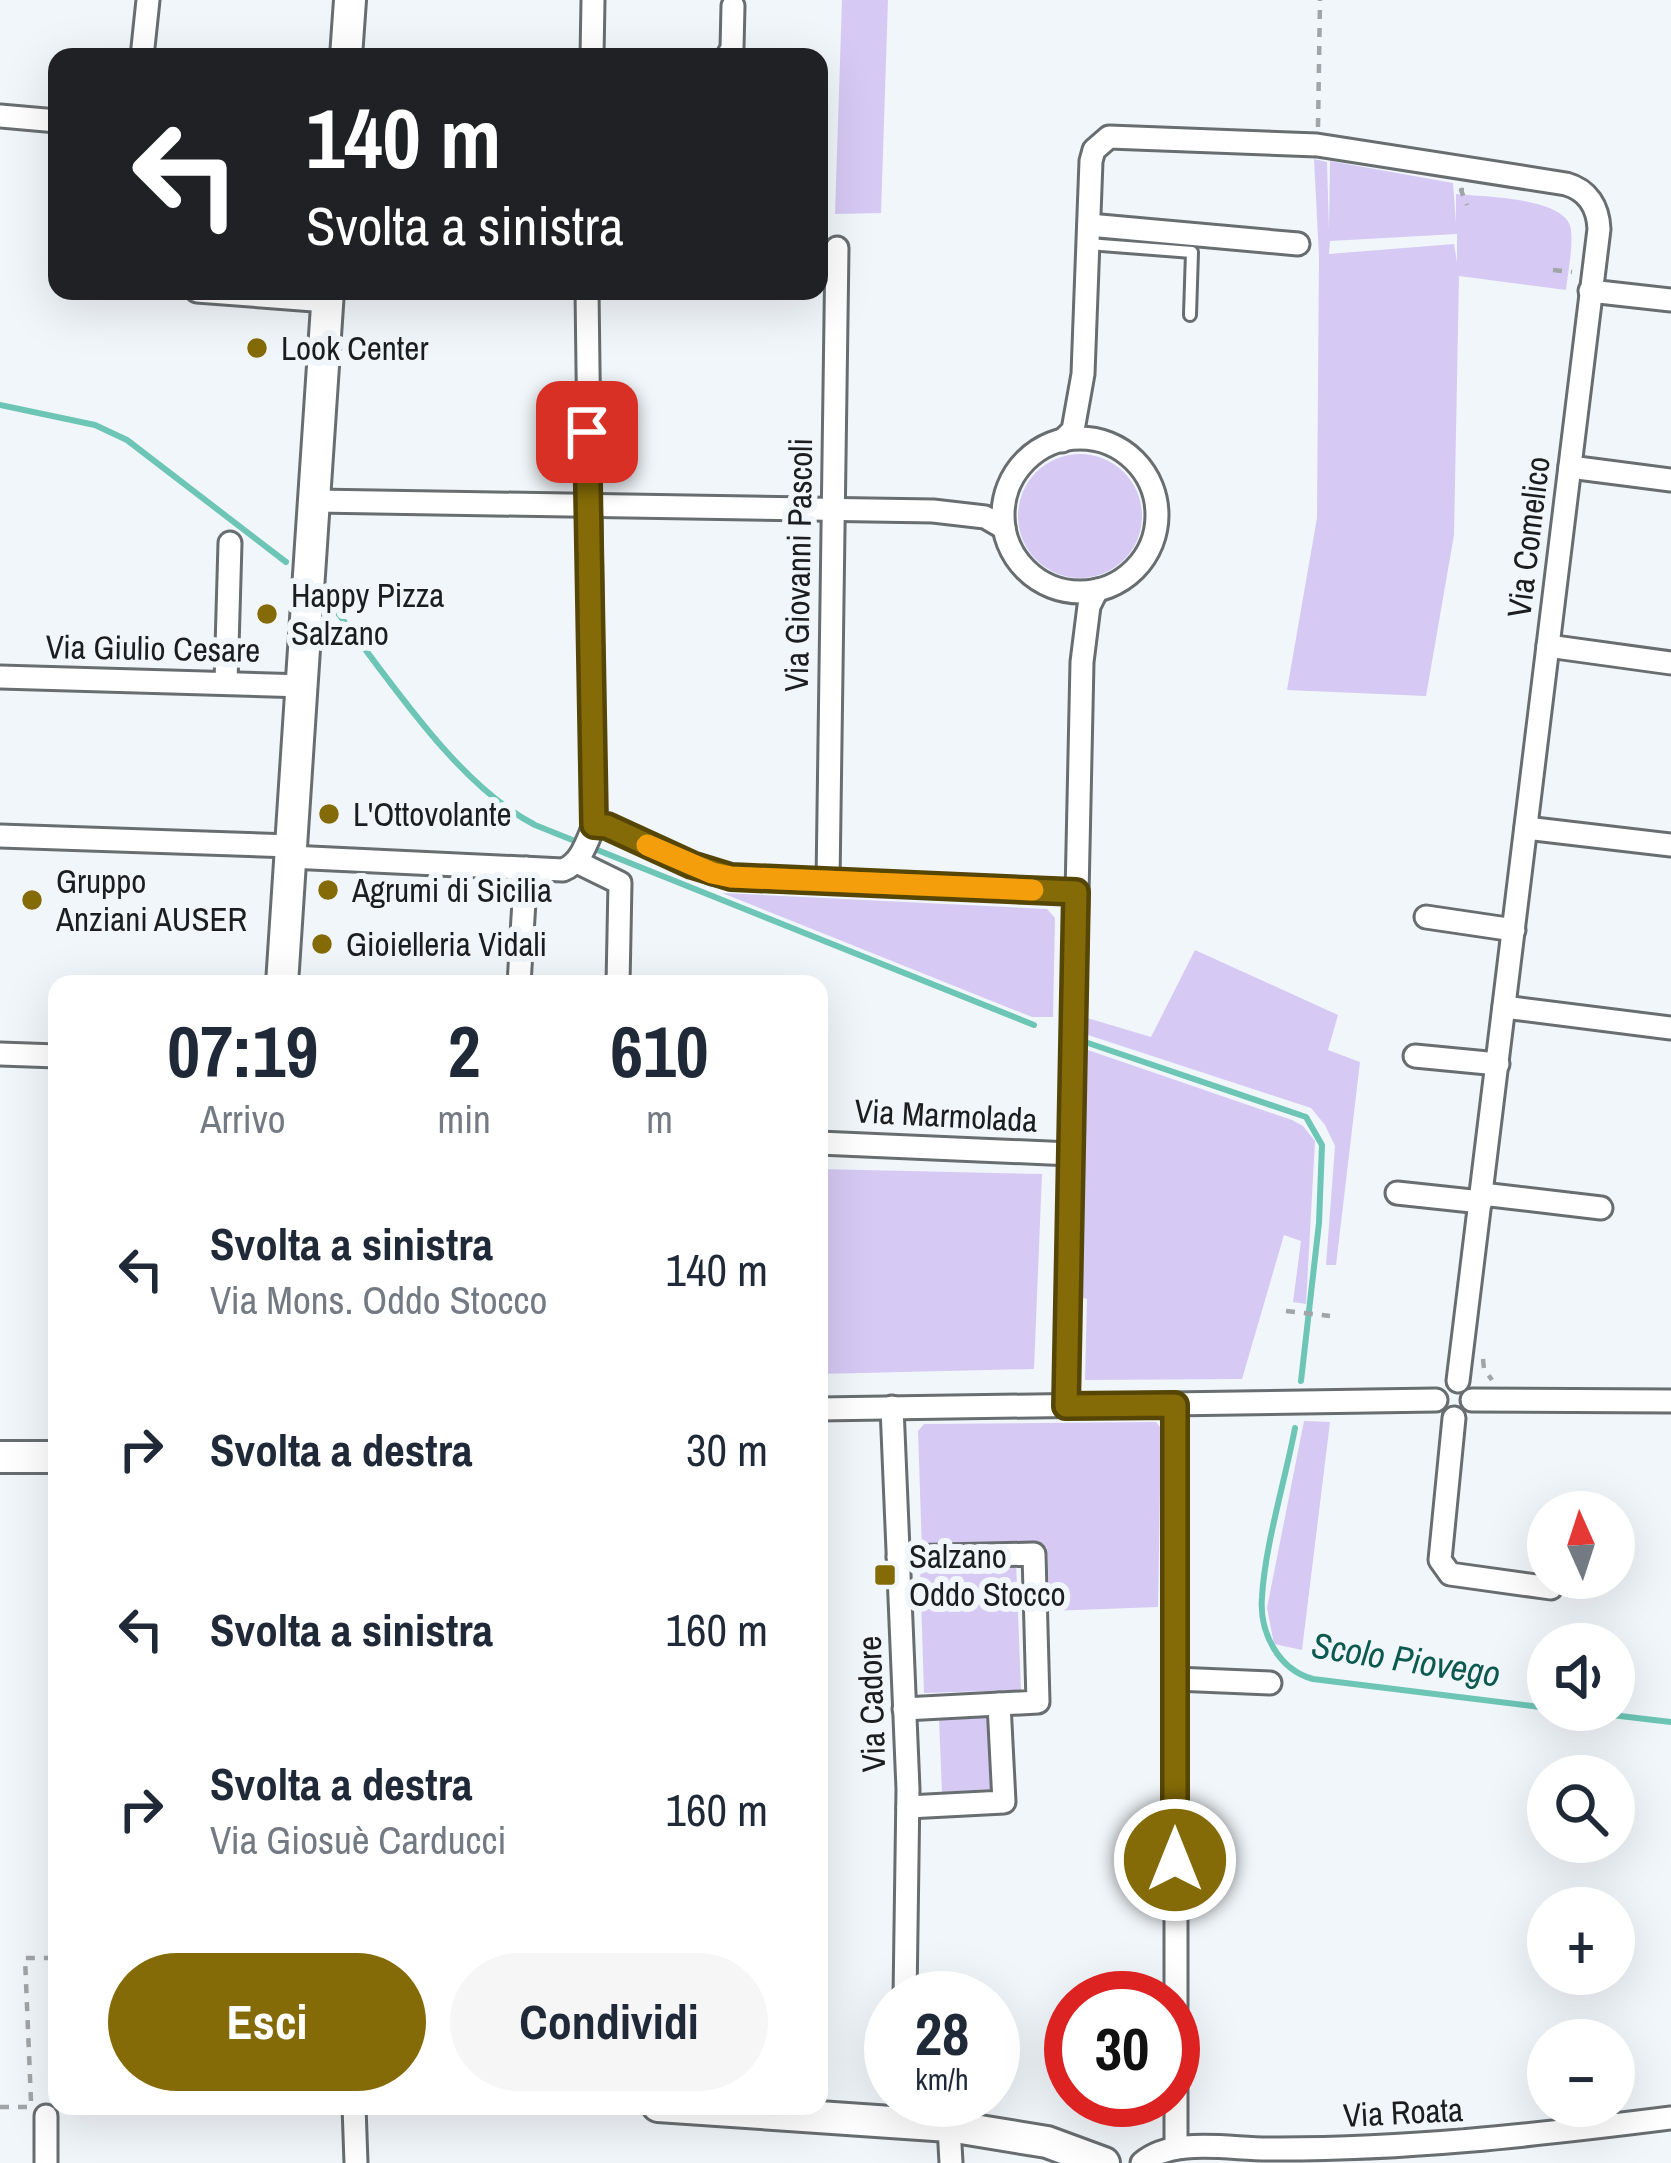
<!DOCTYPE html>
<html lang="it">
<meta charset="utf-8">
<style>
:root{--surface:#fff;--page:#f6f6f7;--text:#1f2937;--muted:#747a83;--accent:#846b07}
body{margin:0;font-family:"Archivo Narrow",sans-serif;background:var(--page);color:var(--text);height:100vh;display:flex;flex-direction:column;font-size:45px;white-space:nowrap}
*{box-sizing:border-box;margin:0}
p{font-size:39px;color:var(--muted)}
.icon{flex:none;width:66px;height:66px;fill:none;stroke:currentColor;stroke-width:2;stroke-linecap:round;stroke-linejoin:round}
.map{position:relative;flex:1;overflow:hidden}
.panel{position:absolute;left:48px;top:975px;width:780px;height:1140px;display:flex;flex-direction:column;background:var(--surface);border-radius:24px;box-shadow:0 12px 48px #0002}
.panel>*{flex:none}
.banner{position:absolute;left:48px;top:48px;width:780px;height:252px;border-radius:24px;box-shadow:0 12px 48px #0002;background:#202124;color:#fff;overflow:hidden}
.needle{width:78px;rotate:357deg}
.fabs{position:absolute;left:1527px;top:1491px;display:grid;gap:24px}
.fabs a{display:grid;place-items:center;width:108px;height:108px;border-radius:50%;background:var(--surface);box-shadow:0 12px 48px #0002;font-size:60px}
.speed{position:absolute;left:864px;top:1971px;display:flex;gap:24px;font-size:60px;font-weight:700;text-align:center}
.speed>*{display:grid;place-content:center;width:156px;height:156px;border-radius:50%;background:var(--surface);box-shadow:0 12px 48px #0002;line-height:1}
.speed small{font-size:30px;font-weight:400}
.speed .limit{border:18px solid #d22;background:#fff;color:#111}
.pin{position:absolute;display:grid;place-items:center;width:102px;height:102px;color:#fff;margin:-51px;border-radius:24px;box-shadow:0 6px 18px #0006}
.me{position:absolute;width:132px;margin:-66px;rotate:0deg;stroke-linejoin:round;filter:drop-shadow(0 0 9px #0008)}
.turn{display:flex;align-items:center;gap:42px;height:252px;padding:0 60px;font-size:54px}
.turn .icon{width:156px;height:156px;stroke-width:2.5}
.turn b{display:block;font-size:84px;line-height:102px}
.eta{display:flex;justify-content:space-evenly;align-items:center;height:204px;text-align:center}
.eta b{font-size:72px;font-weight:700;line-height:84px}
.action{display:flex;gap:24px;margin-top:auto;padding:24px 60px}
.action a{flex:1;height:138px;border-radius:72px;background:var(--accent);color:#fff;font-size:48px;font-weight:700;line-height:138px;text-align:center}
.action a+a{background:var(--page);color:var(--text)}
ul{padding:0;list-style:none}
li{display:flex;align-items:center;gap:36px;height:180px;padding:0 60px}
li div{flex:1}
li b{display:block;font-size:45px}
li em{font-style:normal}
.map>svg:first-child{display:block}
</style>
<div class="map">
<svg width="1671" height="2163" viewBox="0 0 1671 2163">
<rect width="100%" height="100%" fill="#f1f6fa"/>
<g fill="#d6c9f4" fill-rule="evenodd">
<polygon points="842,0 888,0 881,213 835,214"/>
<path d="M1314 159 1327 162 1329 231 1330 161 1453 183 1456 223V194C1484 197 1568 197 1571 230 1573 249 1568 271 1566 290L1459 276 1454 535 1426 696 1287 690 1317 518 1319 256ZM1457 234V262L1454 244 1329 254 1330 241Z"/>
<circle cx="1080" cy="516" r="62"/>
<polygon points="722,893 1047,909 1055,918 1053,1017 1032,1017"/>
<polygon points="1195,950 1338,1015 1328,1050 1360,1062 1336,1265 1326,1265 1335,1146 1325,1125 1311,1108 1085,1034 1084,1017 1151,1037"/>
<polygon points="1085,1049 1292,1120 1303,1126 1315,1141 1306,1304 1293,1302 1301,1241 1284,1235 1242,1379 1085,1380 1087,1299 1079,1297"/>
<polygon points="819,1169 1042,1174 1034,1369 819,1374"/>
<polygon points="1304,1421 1330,1422 1302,1650 1274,1644 1267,1608"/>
<polygon points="1156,1422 1161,1428 1158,1607 1050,1611 1047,1547 922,1551 918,1431 924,1424"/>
<polygon points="1016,1562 1021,1690 924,1693 920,1566"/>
<polygon points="990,1717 990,1789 942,1792 939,1719"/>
</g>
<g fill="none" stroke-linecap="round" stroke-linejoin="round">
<g stroke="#6cc5b5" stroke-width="6">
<polyline points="0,405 95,425 127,440 286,562"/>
<path d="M330 603C387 675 454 783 535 825L1034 1025"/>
<polyline points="1088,1043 1306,1117 1322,1145 1319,1223 1301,1381"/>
<path d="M1295 1428C1285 1481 1265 1545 1262 1597 1259 1633 1279 1670 1313 1679L1548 1708"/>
<polyline points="1569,1710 1671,1722"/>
</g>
<g stroke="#686d70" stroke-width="16">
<polyline id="lane" points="1088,244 1192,252 1190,315"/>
</g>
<g stroke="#686d70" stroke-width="27">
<g id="street">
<polyline points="142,57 148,0"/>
<polyline points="592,57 593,0"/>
<polyline points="727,57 732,48 733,6"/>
<polyline points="0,116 57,121"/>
<polyline points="1089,225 1298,244"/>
<polyline points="197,291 327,301"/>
<polyline points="1590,291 1671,300"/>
<circle cx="1080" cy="515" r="77"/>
<path d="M1062 441 1073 430 1083 374 1091 161 1094 150 1109 137 1317 145 1566 184C1588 190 1598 207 1599 229L1458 1381"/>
<polyline points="1570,467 1671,480"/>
<polyline points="316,501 933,511 985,517 1004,528"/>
<polyline points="1548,646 1671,663"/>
<polyline points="0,677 305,686"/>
<polyline points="226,682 230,543"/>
<polyline points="594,825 607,826 712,873 732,877 1076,892"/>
<polyline points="1526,828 1671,845"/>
<polyline points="0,836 291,846"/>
<path d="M290 857 563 870C581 863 587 842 594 825L587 291"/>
<polyline points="577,862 620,883 618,984"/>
<polyline points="828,882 837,248"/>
<polyline points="1426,917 1514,930"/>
<polyline points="519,984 526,868"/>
<polyline points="1504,1007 1671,1028"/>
<polyline points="0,1054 57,1056"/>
<polyline points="1415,1056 1498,1064"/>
<polyline points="819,1143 1071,1154"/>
<polyline points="1397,1193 1481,1202"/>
<polyline points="1482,1194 1601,1208"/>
<polyline points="1472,1400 1671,1401"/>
<polyline points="1176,1405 1176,2148"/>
<polyline points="1066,1406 1082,662 1089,606 1097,590"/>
<polyline points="892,1407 908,1789 905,1998"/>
<polyline points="819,1409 1436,1400"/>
<polyline points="1454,1418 1440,1560 1450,1574 1551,1588"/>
<polyline points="898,1557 1034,1554 1038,1702 904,1709"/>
<polyline points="1175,1679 1270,1683"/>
<polyline points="908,1807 1004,1802 999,1704"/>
<polyline points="354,2106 356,2163"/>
<polyline points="46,2116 46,2163"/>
<polyline points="949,2126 951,2163"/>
<path d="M1142 2163C1172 2137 1229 2149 1267 2149 1403 2150 1536 2135 1671 2118"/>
</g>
</g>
<g stroke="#686d70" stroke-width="36">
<g id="secondary">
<polyline points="346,57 350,0"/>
<path d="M282 984C298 753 311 522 328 291"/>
<polyline points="0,1457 57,1457"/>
<polyline points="658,2106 949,2126 1047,2142 1104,2163"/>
</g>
</g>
<g stroke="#a1a5a8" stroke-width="4.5" stroke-dasharray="9 9" stroke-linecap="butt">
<polyline points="1318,127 1320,0"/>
<polyline points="1464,190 1461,190 1467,205"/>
<polyline points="1553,270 1572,272"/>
<polyline points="1286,1311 1330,1316"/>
<polyline points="1483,1359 1484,1369 1492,1380"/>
<polyline points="31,2101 25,1958 57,1958"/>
<polyline points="0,2107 31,2107"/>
</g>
<use href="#lane" stroke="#fff" stroke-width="10"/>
<use href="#street" stroke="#fff" stroke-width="21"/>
<use href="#secondary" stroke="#fff" stroke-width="30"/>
</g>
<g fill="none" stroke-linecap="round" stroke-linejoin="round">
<g stroke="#564605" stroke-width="30">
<polyline id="route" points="587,432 594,825 607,826 692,865 731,877 1076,892 1066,1406 1175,1405 1175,1860"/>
</g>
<use href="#route" stroke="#846b07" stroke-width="21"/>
<polyline stroke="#f59e0b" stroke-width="21" points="647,845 712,873 731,877 1033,890"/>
</g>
<g fill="#846b07" stroke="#f1f6fa" stroke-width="4.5">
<circle cx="257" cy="348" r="12"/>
<circle cx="267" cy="614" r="12"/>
<circle cx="329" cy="814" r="12"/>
<circle cx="328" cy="890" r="12"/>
<circle cx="32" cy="900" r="12"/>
<circle cx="322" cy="944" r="12"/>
<rect x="873" y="1563" width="24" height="24" rx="6"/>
</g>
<g text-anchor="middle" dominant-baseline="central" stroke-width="12" stroke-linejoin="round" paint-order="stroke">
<g font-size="33" fill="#1c1d1f" stroke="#f1f6fa" text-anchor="start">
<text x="281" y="348">Look Center</text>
<text x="291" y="595">Happy Pizza<tspan x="291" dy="38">Salzano</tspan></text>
<text x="353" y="814">L'Ottovolante</text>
<text x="56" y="881">Gruppo<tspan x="56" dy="38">Anziani AUSER</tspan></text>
<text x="352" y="890">Agrumi di Sicilia</text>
<text x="346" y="944">Gioielleria Vidali</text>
<text x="909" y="1556">Salzano<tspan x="909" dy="38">Oddo Stocco</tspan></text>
</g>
<g font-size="33" fill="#1c1d1f" stroke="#f1f6fa">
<text transform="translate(1528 537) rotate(-83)">Via Comelico</text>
<text transform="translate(798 565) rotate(-89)">Via Giovanni Pascoli</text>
<text transform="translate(153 648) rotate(1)">Via Giulio Cesare</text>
<text transform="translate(946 1115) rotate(3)">Via Marmolada</text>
<text transform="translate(871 1704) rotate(-92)">Via Cadore</text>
<text transform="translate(1403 2112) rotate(-3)">Via Roata</text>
</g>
<g font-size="36" font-style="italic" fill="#0c594f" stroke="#f1f6fa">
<text transform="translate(1406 1659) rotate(9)">Scolo Piovego</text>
</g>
</g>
</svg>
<div class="fabs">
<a><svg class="needle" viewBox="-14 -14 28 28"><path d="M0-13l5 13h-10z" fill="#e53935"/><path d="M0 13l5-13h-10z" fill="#747a83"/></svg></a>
<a><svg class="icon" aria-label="sound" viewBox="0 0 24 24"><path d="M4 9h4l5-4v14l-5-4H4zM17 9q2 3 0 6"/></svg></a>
<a><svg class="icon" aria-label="search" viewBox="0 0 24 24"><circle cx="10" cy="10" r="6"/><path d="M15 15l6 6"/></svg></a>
<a>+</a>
<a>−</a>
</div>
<div class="speed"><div>28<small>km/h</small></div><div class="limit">30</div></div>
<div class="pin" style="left:587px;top:432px;background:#d93025"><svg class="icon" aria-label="arrive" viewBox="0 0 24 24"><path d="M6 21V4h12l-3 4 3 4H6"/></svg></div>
<svg class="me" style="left:1175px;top:1860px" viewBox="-20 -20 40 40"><circle r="17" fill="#846b07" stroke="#fff" stroke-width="3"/><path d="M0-11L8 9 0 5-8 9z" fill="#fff"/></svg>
<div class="banner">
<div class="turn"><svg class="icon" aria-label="left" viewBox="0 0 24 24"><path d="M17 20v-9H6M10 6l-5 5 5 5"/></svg><div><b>140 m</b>Svolta a sinistra</div></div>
</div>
<section class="panel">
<div class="eta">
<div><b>07:19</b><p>Arrivo</p></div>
<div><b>2</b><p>min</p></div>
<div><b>610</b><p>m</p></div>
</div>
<ul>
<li><svg class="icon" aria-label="left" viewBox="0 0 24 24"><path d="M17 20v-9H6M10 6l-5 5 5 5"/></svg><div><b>Svolta a sinistra</b><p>Via Mons. Oddo Stocco</p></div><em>140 m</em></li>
<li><svg class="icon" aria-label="right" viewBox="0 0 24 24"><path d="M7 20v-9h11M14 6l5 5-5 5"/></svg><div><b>Svolta a destra</b></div><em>30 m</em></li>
<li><svg class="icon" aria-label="left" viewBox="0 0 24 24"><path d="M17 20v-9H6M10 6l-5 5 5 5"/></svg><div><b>Svolta a sinistra</b></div><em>160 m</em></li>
<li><svg class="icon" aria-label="right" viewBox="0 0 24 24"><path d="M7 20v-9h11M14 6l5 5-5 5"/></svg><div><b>Svolta a destra</b><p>Via Giosuè Carducci</p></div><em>160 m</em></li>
</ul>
<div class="action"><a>Esci</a><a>Condividi</a></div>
</section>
</div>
